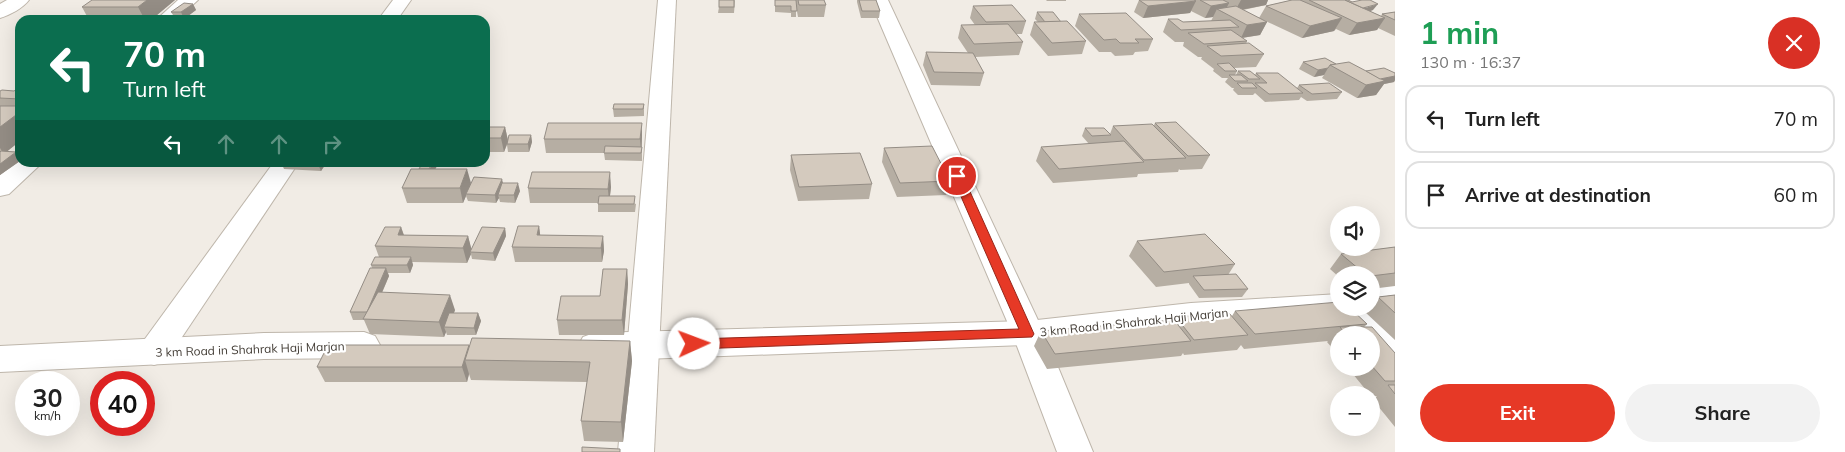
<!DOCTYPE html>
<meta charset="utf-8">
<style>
:root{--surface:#fff;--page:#f2f2f2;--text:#222;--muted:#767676;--line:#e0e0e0;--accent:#e63926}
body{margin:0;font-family:Mulish,sans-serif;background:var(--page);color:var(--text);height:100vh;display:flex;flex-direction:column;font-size:19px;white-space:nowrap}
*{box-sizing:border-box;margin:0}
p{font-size:16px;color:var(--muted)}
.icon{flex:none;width:28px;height:28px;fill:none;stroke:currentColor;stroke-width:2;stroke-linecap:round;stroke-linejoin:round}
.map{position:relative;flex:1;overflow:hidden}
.drawer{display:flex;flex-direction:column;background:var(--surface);width:450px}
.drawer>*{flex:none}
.top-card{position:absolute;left:15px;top:15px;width:475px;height:152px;border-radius:15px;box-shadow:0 5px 20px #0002;background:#0b6e4f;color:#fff;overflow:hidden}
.tools{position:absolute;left:1330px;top:206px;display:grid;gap:10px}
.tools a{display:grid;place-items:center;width:50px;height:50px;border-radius:50%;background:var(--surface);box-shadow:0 5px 20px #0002;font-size:25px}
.speed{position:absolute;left:15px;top:371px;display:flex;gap:10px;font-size:25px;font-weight:700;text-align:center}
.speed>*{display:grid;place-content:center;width:65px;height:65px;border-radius:50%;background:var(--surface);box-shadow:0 5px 20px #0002;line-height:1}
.speed small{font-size:12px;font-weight:400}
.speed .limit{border:8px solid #d22;background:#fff;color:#111}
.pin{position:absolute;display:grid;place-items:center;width:42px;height:42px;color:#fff;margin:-21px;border:2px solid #fff;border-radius:50%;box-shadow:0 1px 5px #0007}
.me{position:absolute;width:55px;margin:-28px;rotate:88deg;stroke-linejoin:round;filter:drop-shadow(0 0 4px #0008)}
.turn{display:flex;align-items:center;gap:18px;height:105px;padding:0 25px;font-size:22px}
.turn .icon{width:65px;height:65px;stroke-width:2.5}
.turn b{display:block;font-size:35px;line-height:42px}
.lanes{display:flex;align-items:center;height:48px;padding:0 25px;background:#0003;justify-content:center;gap:25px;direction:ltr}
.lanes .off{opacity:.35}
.round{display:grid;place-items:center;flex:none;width:52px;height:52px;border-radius:26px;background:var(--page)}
.head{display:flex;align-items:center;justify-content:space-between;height:85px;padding:0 25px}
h1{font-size:30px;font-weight:700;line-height:38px;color:#1e9e55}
.primary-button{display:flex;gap:10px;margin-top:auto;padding:10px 25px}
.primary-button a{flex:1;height:58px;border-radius:30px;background:var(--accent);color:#fff;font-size:20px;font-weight:700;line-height:58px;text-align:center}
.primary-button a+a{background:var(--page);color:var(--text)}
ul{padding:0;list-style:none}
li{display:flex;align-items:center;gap:15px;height:68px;margin:0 10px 8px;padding:0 15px;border:2px solid var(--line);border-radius:15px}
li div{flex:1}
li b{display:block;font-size:19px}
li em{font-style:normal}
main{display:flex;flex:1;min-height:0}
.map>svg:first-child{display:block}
</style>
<main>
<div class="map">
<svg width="1395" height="452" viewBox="0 0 1395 452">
<rect width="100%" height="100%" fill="#f1ece5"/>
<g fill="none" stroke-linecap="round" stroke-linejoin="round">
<g stroke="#beb6ab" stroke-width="2">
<g id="minor">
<path d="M7 0H29C23 8 10 15 0 18V4Z"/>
<polygon points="178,0 198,0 176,20 156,20"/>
<polygon points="393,0 411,0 397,20 378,20"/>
<polygon points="658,0 676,0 654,452 618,452"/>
<polygon points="870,0 888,0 1044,333 1093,452 1057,452 1012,333"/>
<polygon points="20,159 20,162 43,162 9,194 0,196 0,175"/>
<polygon points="274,162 299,162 166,361 154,365 142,361 138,352 142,343"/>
</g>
</g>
<g stroke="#beb6ab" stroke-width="2">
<g id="tertiary">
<polygon points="1395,283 1395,305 1376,310 1395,330 1395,364 1383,360 1371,346 1371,335 1361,335 1343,315 1191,327 1028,345 643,359 594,359 583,355 578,346 583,337 594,333 1028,321 1191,303 1339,294 1339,308 1371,308 1371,289"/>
<polygon points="364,332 375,336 380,345 375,354 364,358 264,359 0,372 0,346 264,333"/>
</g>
</g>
<use href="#minor" fill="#fff" fill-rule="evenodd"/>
<use href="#tertiary" fill="#fff" fill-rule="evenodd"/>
</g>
<g fill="#b6aea3">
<polygon points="175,0 151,20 89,20 82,7"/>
<polygon points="735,0 734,13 718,13 719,7"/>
<polygon points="775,0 824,0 826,5 824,17 798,17 796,6 796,17 791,17 791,13 775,12"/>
<polygon points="857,0 876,0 880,11 879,18 861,18 857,2"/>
<polygon points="1046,0 1066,0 1066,1 1047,1"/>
<polygon points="1139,0 1268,0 1266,5 1243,10 1267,22 1260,35 1242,38 1247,41 1246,44 1264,54 1256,67 1234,68 1237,71 1235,75 1236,75 1238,71 1255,75 1256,73 1297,88 1299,85 1342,92 1337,99 1307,101 1301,97 1299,100 1265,102 1255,93 1253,95 1238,95 1233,90 1234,88 1232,88 1225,82 1228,78 1222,78 1213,71 1214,69 1201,59 1202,57 1198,57 1183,46 1184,42 1175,42 1163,32 1168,19 1183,22 1211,21 1213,17 1205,18 1191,11 1190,13 1143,18 1134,12"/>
<polygon points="1292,0 1348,0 1373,10 1370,11 1381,16 1382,14 1395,12 1395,36 1378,28 1377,30 1349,35 1336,29 1334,31 1302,38 1259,18 1266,6"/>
<polygon points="193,4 196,10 184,19 175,18 171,12"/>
<polygon points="973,6 1026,21 1022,34 1016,34 1023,42 1019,55 975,57 984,73 980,86 931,85 923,65 926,52 968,53 958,38 961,25 975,25 970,18"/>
<polygon points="1037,12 1061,22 1086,41 1082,54 1048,56 1030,35 1034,22 1038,22 1035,19"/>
<polygon points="1079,14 1153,39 1148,51 1135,52 1133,55 1115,56 1111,52 1099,52 1075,26"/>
<polygon points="1303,62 1336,64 1366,71 1395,73 1395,80 1394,82 1384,84 1376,95 1357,98 1322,78 1324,75 1314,77 1299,69"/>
<polygon points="20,87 20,141 7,151 20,157 20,161 0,175 0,91 14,91"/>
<polygon points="644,104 644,116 614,117 613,109"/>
<polygon points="1155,123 1210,155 1202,169 1180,170 1179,169 1178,172 1138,174 1137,177 1053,183 1036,161 1041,147 1089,144 1082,136 1085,128 1110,134 1113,126 1154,125"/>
<polygon points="485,127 505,127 508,140 531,135 532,142 529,152 508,152 507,145 504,152 485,152"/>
<polygon points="642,137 642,161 605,160 604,153 546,153 544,139"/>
<polygon points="884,148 950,181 946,195 897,197 882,162"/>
<polygon points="791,155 872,184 869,199 798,201 790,170"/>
<polygon points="281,162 327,162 321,171 284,169"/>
<polygon points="436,169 471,183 470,186 503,183 520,191 515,203 500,202 499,198 496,203 468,201 466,196 463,203 407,203 402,188"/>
<polygon points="611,187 610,196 636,204 635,212 598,212 598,203 530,203 528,188"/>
<polygon points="539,226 540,235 603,236 604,251 602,262 515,262 512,247"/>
<polygon points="401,227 404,235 468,236 471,249 505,228 506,236 495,261 472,259 471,254 467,263 412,262 413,265 410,273 388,273 389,276 382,293 455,310 454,313 478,313 481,321 476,335 447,335 446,332 444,337 370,334 364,320 353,320 350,312 372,268 371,265 379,257 375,246"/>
<polygon points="1137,241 1235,264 1228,275 1248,289 1242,297 1199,298 1189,284 1189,283 1156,287 1129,256"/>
<polygon points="1395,247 1395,286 1371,289 1371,275 1339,275 1339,277 1330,269 1341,254"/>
<polygon points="627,269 628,284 624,335 559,335 557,320 600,296"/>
<polygon points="1395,295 1395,340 1365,312 1368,308 1371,308 1371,304 1378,297"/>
<polygon points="1235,311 1367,324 1364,327 1395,353 1395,427 1373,400 1377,396 1371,396 1371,395 1370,395 1348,368 1371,368 1371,335 1339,335 1339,356 1327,342 1328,341 1244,349 1241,345 1237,350 1184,355 1183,353 1181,356 1047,369 1034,346 1041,331 1174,320 1176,317 1232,316"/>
<polygon points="630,341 632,361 623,442 584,441 581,421 587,382 471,380 469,374 467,382 325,382 317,367 469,346"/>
</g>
<g fill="#948d85">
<polygon points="147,0 175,0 151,20 145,20 138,7"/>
<polygon points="1241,0 1268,0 1266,5 1235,11"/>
<polygon points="1196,1 1190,13 1143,18 1148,6"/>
<polygon points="1229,3 1224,13 1217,9 1213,17 1205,18 1211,6"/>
<polygon points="193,4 196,10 184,19 181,12"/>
<polygon points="1378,4 1373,10 1355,16 1359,10"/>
<polygon points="1342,18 1334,31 1302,38 1310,26"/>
<polygon points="1385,18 1377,30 1349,35 1357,23"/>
<polygon points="1267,22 1260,35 1241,38 1247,25"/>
<polygon points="1328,68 1324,75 1314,77 1318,70"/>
<polygon points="1395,76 1395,80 1394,82 1384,84 1376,95 1357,98 1366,85 1380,79"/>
<polygon points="20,112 20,141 4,154 0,148 0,127"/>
<polygon points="642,123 642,137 641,153 640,139"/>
<polygon points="505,127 508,141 504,152 501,138"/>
<polygon points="531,135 532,142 529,152 528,144"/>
<polygon points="16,152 20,157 20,161 0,175 0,164"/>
<polygon points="317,162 327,162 321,171"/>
<polygon points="433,162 439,162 431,178 429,170"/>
<polygon points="467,169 471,183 467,194 466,194 466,196 463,203 460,188"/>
<polygon points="610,172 611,187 609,203 608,189"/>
<polygon points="502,179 504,187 498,195 499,198 496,203 495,195"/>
<polygon points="518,183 520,191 515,203 514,195"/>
<polygon points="539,226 541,241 537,235"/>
<polygon points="401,227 406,242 398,235"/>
<polygon points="505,228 506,236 495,261 493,253"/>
<polygon points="468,236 472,251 470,252 471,254 467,263 463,248"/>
<polygon points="603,236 604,251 602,262 601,248"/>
<polygon points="411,257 413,265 410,273 407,265"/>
<polygon points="386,268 389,276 370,320 367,312"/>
<polygon points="627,269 628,284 624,335 622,320"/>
<polygon points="450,295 455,310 448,327 444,327 446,332 444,337 439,322"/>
<polygon points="478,313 481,321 476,335 474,328"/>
<polygon points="630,341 632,361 623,442 621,422"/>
<polygon points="469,345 473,360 465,360 469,374 467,382 462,367"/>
</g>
<g fill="#d4cabe" stroke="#948d85">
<polygon points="92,0 147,0 138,7 82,7"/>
<rect x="719" y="0" width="15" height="7"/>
<polygon points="775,0 796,0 797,11 791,11 791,6 775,6"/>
<polygon points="798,0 824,0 826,5 799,5"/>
<polygon points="859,0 876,0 880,11 862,11"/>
<polygon points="1139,0 1194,0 1196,1 1148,6"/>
<polygon points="1200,0 1223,0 1229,3 1211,6"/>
<polygon points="1292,0 1300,0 1342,18 1310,26 1266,6"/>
<polygon points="1309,0 1345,0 1385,18 1357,23"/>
<polygon points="1345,0 1348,0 1352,2 1362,0 1370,0 1378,4 1363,8"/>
<polygon points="184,3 193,4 181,12 171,12"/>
<polygon points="1012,5 1026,21 986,22 973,6"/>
<polygon points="1236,6 1267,22 1247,25 1217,9"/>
<polygon points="1037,12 1053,12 1061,22 1045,22"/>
<polygon points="1395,12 1395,20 1382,14"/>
<polygon points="1126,13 1153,39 1135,39 1139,43 1120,43 1116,39 1104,40 1079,14"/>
<polygon points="1168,19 1178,19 1183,22 1230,20 1239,27 1181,30"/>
<polygon points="1067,21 1086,41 1052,43 1034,22"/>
<polygon points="1008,24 1023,42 974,44 961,25"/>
<polygon points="1231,30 1247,41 1204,44 1188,33"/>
<polygon points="1249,43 1264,54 1221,56 1207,46"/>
<polygon points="926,52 973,53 984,73 934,72"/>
<polygon points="1325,58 1336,64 1330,65 1328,68 1318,70 1303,62"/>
<polygon points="1349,62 1385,81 1366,85 1330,65"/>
<polygon points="1229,63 1237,71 1225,71 1217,64"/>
<polygon points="1384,68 1395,73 1395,76 1380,79 1366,71"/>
<polygon points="1238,71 1250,71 1260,79 1249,79"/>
<polygon points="1256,73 1278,73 1303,93 1269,94 1255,83 1267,83"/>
<polygon points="1229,75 1241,75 1248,81 1235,81"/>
<polygon points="1237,83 1252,83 1257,88 1242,88"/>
<polygon points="1329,83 1342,92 1312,94 1299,85"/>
<polygon points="20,87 20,99 0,98 0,91 2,90 14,91"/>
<polygon points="614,104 644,104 643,109 613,109"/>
<polygon points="0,106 20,106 20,112 0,127"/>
<polygon points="1176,122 1210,155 1188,156 1155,123"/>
<polygon points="548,123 642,123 640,139 544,139"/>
<polygon points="1152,124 1186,158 1144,160 1113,126"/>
<polygon points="485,127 505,127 501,138 485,138"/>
<polygon points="1085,128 1104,128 1111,135 1092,136"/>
<polygon points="509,135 531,135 528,144 507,144"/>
<polygon points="1124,141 1144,162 1059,169 1041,147"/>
<polygon points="605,146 642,147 641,153 604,153"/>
<polygon points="932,146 950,181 900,183 884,148"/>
<polygon points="1,151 16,152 0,164 0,152"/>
<polygon points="860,153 872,184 799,187 791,155"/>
<polygon points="423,162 433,162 429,169 419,169"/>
<polygon points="411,169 467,169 460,188 402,188"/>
<polygon points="532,172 610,172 608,189 528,188"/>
<polygon points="474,177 502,179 495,195 466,194"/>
<polygon points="502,183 518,183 514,195 498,195"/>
<polygon points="599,196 635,196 634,204 598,204"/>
<polygon points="518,226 539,226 537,235 603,236 601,248 512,247"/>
<polygon points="385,227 401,227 398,235 468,236 463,248 375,246"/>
<polygon points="482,227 505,228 493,253 470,252"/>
<polygon points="1205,234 1235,264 1164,272 1137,241"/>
<polygon points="1395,247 1395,273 1371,276 1371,275 1366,275 1341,254"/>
<polygon points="375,257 411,257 407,265 371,265"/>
<polygon points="370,268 386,268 367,312 350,312"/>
<polygon points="603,269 627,269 622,320 557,320 561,296 600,296"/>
<polygon points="1236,274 1248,289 1204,290 1193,276"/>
<polygon points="378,292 450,295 439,322 363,319"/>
<polygon points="1395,295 1395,313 1378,297"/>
<polygon points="1339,302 1339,308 1350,308 1367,324 1255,334 1235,311"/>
<polygon points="449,313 478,313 474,328 444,327"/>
<polygon points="1229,313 1248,335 1194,340 1176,317"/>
<polygon points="1174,320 1191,341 1055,354 1041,331"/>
<polygon points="1340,327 1372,327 1395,353 1395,381 1385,381 1371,365 1371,335 1346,335"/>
<polygon points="472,338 630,341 621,422 581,421 590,362 465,360"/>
<polygon points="328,345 469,345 462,367 317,367"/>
<polygon points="1388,385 1395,385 1395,394"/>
<polygon points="582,447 620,449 620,452 582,452"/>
</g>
<polygon fill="#e63926" stroke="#962519" points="957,173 963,176 1034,334 1032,337 694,349 689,347 687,344 689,340 694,339 1019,329 952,176"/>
<g text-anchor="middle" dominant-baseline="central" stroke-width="4.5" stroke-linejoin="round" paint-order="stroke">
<g font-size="12" fill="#423c35" stroke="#fff">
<text transform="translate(1134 322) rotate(-6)">3 km Road in Shahrak Haji Marjan</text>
<text transform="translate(250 349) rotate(-2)">3 km Road in Shahrak Haji Marjan</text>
</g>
</g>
</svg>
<div class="tools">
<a><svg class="icon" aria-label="sound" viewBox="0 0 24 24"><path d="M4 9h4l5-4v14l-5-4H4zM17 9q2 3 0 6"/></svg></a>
<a><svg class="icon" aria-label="layers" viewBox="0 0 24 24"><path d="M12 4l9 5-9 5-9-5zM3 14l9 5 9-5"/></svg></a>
<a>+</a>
<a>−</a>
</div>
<div class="speed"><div>30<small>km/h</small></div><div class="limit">40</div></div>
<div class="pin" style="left:957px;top:176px;background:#d93025"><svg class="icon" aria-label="arrive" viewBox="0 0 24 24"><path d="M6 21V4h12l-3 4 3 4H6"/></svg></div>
<svg class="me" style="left:694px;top:344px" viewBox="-20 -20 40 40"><circle r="19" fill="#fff"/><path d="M0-13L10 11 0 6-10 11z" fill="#e63926"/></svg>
<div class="top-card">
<div class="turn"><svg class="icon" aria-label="left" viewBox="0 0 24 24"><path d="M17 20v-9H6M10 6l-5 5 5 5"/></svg><div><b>70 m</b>Turn left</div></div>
<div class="lanes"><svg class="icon" aria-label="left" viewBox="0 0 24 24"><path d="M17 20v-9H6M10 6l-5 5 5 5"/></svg><svg class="icon off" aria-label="ahead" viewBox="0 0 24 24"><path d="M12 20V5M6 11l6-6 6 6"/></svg><svg class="icon off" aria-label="ahead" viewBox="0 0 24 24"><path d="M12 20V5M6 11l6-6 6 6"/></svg><svg class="icon off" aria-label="right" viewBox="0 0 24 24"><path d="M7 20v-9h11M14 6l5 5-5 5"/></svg></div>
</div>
</div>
<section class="drawer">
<div class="head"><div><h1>1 min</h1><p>130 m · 16:37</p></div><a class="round" style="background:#d93025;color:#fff"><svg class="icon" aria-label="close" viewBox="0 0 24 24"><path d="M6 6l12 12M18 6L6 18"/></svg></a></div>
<ul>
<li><svg class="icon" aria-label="left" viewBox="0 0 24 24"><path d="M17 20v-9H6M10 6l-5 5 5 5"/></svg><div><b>Turn left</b></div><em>70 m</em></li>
<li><svg class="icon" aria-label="arrive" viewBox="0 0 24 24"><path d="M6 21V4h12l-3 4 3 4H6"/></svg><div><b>Arrive at destination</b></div><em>60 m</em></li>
</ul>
<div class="primary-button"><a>Exit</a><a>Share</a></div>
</section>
</main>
